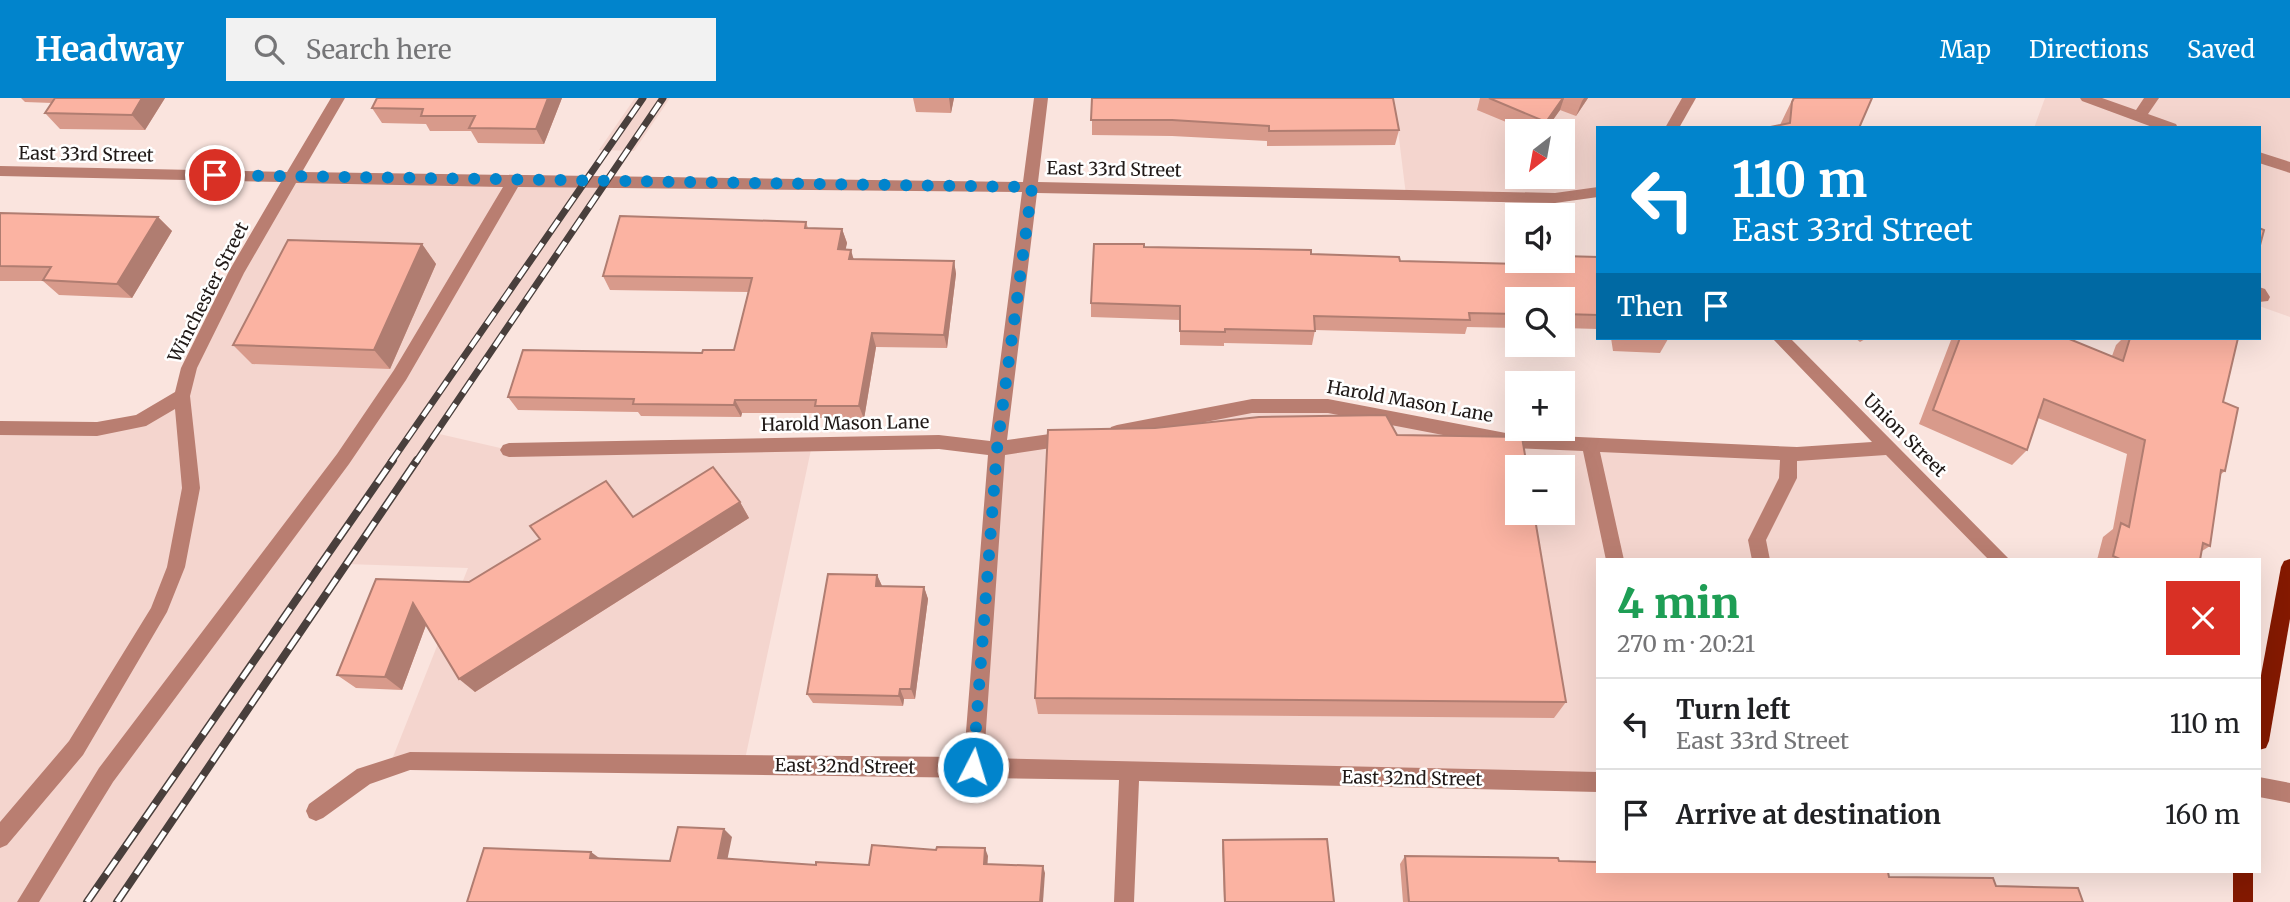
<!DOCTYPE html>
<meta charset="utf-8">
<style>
:root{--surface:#fff;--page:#f2f2f2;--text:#202124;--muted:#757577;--line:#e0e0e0;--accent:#0184cc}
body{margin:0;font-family:Merriweather,serif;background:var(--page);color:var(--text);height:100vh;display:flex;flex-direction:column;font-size:26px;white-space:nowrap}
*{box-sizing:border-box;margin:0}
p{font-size:23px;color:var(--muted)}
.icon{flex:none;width:38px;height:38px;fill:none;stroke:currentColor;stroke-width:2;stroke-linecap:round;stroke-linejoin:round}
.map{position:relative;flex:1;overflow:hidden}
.details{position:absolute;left:1596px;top:460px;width:665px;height:315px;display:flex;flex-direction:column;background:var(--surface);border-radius:0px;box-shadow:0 7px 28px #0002}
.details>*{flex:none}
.banner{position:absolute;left:1596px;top:28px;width:665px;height:214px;border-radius:0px;box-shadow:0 7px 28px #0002;background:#0184cc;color:#fff;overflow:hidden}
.needle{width:46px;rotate:211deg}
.controls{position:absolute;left:1505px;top:21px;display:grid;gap:14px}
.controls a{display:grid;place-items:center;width:70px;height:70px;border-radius:0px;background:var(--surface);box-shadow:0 7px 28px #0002;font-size:35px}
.pin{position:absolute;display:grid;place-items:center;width:60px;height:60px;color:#fff;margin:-30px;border:4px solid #fff;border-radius:50%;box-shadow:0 2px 7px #0007}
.me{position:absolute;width:77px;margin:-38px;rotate:5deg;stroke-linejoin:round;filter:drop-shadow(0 0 5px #0008)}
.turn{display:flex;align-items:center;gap:24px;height:147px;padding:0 21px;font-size:32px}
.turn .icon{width:91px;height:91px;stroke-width:2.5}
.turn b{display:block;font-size:49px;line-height:60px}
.then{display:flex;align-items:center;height:66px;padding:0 21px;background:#0003;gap:14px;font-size:26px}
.round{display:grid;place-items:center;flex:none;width:74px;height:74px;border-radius:0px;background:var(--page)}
.head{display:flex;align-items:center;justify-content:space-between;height:119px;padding:0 21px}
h1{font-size:42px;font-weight:800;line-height:52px;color:#1e9e55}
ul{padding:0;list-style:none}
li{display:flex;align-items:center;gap:21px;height:91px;padding:0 21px;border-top:2px solid var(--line)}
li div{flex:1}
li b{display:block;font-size:26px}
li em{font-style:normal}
header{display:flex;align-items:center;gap:42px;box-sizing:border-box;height:98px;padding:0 35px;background:var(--accent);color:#fff}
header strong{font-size:33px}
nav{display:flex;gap:38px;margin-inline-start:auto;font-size:24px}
.search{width:490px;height:63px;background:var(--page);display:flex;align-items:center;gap:18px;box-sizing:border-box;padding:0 24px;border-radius:0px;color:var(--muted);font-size:26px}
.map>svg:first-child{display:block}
</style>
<header>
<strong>Headway</strong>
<div class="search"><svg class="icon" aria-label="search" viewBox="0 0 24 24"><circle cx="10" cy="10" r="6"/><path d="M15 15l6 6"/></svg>Search here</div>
<nav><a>Map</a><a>Directions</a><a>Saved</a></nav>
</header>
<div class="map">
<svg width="2290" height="804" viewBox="0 0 2290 804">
<rect width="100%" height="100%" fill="#fae4de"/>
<g fill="#f4d5ce" fill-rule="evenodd">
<polygon points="635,0 670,0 634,53 599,52"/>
<path d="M1394 0H1689L1673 30H1598V94L1555 100 1406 97ZM1517 33H1563V79H1517Z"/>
<polygon points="2045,0 2290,0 2290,219 2259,208 2259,30 2034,30"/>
<polygon points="292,78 606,84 435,335 509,352 812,347 744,666 389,669 468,470 346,466 117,804 0,804 0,330 140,323 182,298"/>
<path d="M1252 308H1328L1511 343 1797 356 1887 350 2001 462H1598V684L973 669 997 351ZM1517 369H1563V415H1517Z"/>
</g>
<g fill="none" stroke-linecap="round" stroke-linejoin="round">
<g fill="#b97e71" fill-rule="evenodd">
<polygon points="331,0 345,0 302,74 1023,84 1034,0 1048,0 1038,84 1555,95 1598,89 1598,99 1555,105 1037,95 1007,342 1071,333 1077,335 1079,340 1077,345 1071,347 1005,357 984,660 1598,674 1598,694 1139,683 1134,804 1114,804 1119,682 410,672 370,686 323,720 316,723 309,720 306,713 309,706 357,671 410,654 964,659 988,357 939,351 509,359 503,357 500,352 503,347 509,345 939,337 990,343 1022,94 518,89 406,282 349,366 113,684 39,804 17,804 99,670 337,356 394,272 503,89 296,85 244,175 197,270 190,298 200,390 185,469 167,514 83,657 7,747 0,750 0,724 69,643 151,510 167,469 182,390 175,311 146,328 97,338 0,337 0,323 97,324 136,317 175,294 181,270 229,173 281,84 0,78 0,68 287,74"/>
<polygon points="1682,0 1696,0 1679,30 1665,30"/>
<polygon points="2080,0 2102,0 2136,12 2144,0 2159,0 2148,16 2176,26 2178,30 2155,30 2082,3"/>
<polygon points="2259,54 2290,64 2290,75 2259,65"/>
<polygon points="2259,189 2265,191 2270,199 2268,203 2259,204"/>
<polygon points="1772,240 1790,240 2010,462 1989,462 1886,357 1797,363 1797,380 1766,442 1770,462 1752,462 1748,442 1779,380 1780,362 1600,354 1624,462 1606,462 1583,353 1511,350 1328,315 1252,315 1117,341 1111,339 1109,334 1111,329 1117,327 1252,301 1328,301 1511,336 1797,349 1872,344"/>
<polygon points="2259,679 2290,685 2290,705 2259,699"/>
</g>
<g fill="#841900" fill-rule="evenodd">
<polygon points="2290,461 2290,521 2269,643 2266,650 2259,652 2259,588 2281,469 2284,463"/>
<rect x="2233" y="774" width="20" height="30"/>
</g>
<g stroke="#493f3c" stroke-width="7">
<g id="rail-far1">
<polyline points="391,364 643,0"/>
<polyline points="416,364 663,0"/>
</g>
</g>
<g stroke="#493f3c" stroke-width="8">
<g id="rail">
<polyline points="87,804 393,362"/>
<polyline points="117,804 417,362"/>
</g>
</g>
<use href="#rail-far1" stroke="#fff" stroke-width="4.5" stroke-dasharray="14" stroke-linecap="butt"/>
<use href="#rail" stroke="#fff" stroke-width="5" stroke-dasharray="17" stroke-linecap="butt"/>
</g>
<g fill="#d89a8b">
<polygon points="21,0 165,0 145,32 60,31 45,15 52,5 25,4"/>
<polygon points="377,0 562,0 544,46 478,45 471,33 430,33 426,26 382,25 372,10"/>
<polygon points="913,0 954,0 951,15 916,14"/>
<polygon points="1092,0 1399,32 1395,47 1267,48 1267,43 1172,38 1092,37"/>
<polygon points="1480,0 1588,0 1576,18 1560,12 1545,33 1528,33 1477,12"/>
<polygon points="1793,0 1872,0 1859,30 1769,30 1780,27"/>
<polygon points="0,115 158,119 172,133 132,200 59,197 43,183 0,183"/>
<polygon points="806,124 808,130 842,131 847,145 845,151 854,161 954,163 956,176 947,250 876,249 864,321 820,320 818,315 742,315 741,319 641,318 638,314 518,312 508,299 702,255 734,252 748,194 610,192 603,178"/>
<polygon points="422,146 436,166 390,271 252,266 233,247"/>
<polygon points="1144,149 1311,156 1400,163 1514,166 1517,158 1517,163 1563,163 1598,159 1598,231 1563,230 1563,201 1517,201 1517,230 1467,229 1465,236 1315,232 1312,247 1224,245 1224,248 1180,247 1180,222 1091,219 1091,205"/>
<polygon points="1611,240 1667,240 1668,241 1660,255 1613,253"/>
<polygon points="1855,240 1867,240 1860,244"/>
<polygon points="1953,240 2067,240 2112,258 2116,247 2123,240 2238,240 2223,304 2225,373 2220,377 2210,448 2202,453 2200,462 2097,462 2103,439 2113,431 2127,356 2038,320 2027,352 2012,367 1919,326 1951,242"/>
<polygon points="1397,337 1566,604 1554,620 1038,616 1035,600"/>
<polygon points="740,404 749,420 475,594 426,527 402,592 356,590 337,577 469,484 633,419"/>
<polygon points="877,477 882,488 924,489 928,501 915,601 904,601 903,608 813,605 807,596"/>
<polygon points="1223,742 1334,804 1224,804 1222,750"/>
<polygon points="1405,758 1598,774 1889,779 1996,788 2083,804 1403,804 1400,766"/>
</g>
<g fill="#b07d71">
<polygon points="142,0 165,0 145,32 132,17"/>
<polygon points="548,0 562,0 544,46 536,31"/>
<polygon points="949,0 954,0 951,15"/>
<polygon points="1563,0 1564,0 1560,12 1545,33 1543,33 1546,24"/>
<polygon points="1584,0 1588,0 1576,18 1582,3"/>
<polygon points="158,119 172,133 132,200 117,186"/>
<polygon points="842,131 847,145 843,165 838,151"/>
<polygon points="422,146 436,166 390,271 374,252"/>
<polygon points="851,152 855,166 849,161"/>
<polygon points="954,163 956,176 947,250 944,237"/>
<polygon points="872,235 876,249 864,321 859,308"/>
<polygon points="735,302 742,315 741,319 734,307"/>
<polygon points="740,404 749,420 475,594 459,581"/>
<polygon points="877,477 882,488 876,488"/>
<polygon points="924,489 928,501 915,601 911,591"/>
<polygon points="413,505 429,519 402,592 385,579"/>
<polygon points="900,591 904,601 903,608 899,598"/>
<polygon points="724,731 732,739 726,768 718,760"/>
<polygon points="985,750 988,758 987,774 984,766"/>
<polygon points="591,754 602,762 590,760"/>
<polygon points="1043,768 1045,775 1043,804 1040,804"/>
</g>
<g fill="#fbb3a2" stroke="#b07d71" stroke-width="2">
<polygon points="55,0 142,0 132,17 45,15"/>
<polygon points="377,0 548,0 536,31 469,30 475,18 421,18 423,11 372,10"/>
<polygon points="1092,0 1393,0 1399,32 1269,33 1269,28 1172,22 1091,22"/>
<polygon points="1489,0 1563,0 1546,24"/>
<polygon points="1794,0 1872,0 1859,30 1770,30 1770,29 1790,25 1792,4"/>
<polygon points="0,115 158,119 117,186 43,182 51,169 0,168"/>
<polygon points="620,118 806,124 805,130 842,131 838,151 851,152 849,161 954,163 944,237 872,235 859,308 815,308 816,302 735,302 734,307 633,306 634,301 508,299 523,252 702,255 703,252 734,252 752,180 603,178"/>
<polygon points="2259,130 2264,132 2259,151"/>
<polygon points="288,142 422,146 374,252 233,247"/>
<polygon points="1094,146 1144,146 1144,149 1311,152 1311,156 1399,159 1400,163 1520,166 1519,163 1563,163 1563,158 1598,159 1598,217 1563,216 1563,201 1517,201 1517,216 1469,215 1470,222 1314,218 1315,233 1225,231 1225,234 1180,233 1180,208 1091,205"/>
<polygon points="1632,240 1667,240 1668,241"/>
<polygon points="1960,240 2067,240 2123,263 2130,240 2238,240 2223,304 2238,310 2225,373 2221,372 2210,448 2203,445 2200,462 2122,462 2113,458 2121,425 2129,429 2145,342 2044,301 2027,352 1933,312"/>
<polygon points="1386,317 1397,337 1522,339 1527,369 1517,369 1517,415 1534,415 1566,604 1035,600 1048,332 1155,330 1259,319"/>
<polygon points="713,369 740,404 459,581 413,505 385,579 337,577 376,481 469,484 540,441 530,428 606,383 633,419"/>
<polygon points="828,476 877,477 876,488 924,489 911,591 900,591 899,598 807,596"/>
<polygon points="678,729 724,731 718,760 816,767 816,764 869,767 872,747 936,752 937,749 985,750 984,766 1043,768 1040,804 467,804 484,750 591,754 590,760 670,763"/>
<polygon points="1327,741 1334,804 1225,804 1223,742"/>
<polygon points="1405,758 1558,760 1559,763 1598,764 1598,774 1888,774 1889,779 1993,780 1996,788 2078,790 2083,804 1409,804"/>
</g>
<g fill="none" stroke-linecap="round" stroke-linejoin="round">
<polyline stroke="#0184cc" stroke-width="12" stroke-dasharray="0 21.6" points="215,77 1032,89 997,351 973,669"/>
</g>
<g text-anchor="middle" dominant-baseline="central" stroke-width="5" stroke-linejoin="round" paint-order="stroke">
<g font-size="18" fill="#201917" stroke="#fff">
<text transform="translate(86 56) rotate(1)">East 33rd Street</text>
<text transform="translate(1114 71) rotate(1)">East 33rd Street</text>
<text transform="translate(208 194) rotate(-63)">Winchester Street</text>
<text transform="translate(1410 303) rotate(10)">Harold Mason Lane</text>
<text transform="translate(845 325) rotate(-1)">Harold Mason Lane</text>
<text transform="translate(1905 337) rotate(45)">Union Street</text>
<text transform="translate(845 668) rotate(1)">East 32nd Street</text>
<text transform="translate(1412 680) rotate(1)">East 32nd Street</text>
</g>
</g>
</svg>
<div class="controls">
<a><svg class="needle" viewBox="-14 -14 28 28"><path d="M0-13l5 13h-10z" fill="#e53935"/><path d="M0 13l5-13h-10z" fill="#757577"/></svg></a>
<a><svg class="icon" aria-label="sound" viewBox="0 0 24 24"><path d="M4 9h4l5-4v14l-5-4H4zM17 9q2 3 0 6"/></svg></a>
<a><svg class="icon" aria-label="search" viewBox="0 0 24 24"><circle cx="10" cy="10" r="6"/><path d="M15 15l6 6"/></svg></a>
<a>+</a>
<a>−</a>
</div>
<div class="pin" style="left:215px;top:77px;background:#d93025"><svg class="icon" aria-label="arrive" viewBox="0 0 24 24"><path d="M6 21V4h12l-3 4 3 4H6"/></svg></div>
<svg class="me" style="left:973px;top:669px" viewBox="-20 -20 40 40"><circle r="17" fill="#0184cc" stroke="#fff" stroke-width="3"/><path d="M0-11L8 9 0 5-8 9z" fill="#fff"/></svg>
<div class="banner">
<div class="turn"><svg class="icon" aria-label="left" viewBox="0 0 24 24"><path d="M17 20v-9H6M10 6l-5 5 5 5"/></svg><div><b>110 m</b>East 33rd Street</div></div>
<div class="then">Then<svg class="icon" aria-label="arrive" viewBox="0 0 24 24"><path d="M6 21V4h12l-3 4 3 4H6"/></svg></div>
</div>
<section class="details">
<div class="head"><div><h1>4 min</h1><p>270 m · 20:21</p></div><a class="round" style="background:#d93025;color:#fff"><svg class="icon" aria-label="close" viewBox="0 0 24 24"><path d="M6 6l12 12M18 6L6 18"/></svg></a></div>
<ul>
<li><svg class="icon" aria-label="left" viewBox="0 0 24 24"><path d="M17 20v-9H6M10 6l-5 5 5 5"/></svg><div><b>Turn left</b><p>East 33rd Street</p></div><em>110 m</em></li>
<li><svg class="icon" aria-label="arrive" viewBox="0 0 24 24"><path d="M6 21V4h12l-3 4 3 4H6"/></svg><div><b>Arrive at destination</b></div><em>160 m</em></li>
</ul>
</section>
</div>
